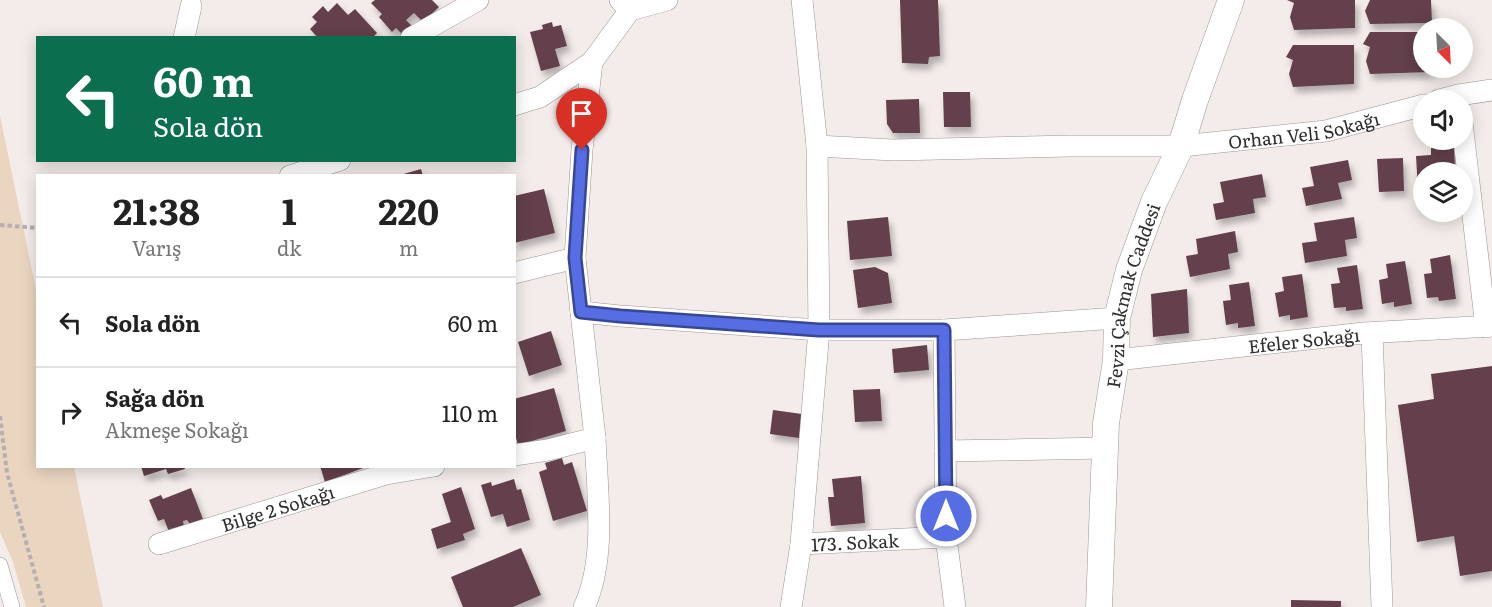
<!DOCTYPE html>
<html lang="tr">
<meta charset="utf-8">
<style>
:root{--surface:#fff;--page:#f2f2f2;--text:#222;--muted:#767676;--line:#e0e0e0}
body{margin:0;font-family:Literata,serif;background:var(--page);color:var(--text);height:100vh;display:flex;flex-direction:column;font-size:22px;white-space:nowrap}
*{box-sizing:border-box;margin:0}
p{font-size:20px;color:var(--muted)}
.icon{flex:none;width:33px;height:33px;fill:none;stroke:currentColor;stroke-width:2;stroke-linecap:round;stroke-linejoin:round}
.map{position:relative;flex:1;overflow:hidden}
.side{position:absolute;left:36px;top:174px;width:480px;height:294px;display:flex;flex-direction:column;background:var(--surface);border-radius:0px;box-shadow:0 3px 15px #0003}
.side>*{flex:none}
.top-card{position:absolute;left:36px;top:36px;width:480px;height:126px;border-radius:0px;box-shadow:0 3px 15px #0003;background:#0b6e4f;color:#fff;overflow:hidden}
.needle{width:39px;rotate:156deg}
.fabs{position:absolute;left:1413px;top:18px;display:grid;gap:12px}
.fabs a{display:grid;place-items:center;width:60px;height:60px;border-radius:50%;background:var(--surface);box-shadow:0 3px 15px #0003;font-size:30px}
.pin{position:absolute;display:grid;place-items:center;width:51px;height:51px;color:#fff;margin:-62px -26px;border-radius:50% 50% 50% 0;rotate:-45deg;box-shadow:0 0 6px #0007}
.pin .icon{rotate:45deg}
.me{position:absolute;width:66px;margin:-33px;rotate:0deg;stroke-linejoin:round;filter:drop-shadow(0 0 4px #0008)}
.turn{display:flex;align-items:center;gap:21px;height:126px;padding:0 18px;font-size:27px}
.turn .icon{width:78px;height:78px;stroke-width:2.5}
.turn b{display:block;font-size:42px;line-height:51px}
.eta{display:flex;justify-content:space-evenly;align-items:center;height:102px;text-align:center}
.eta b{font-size:36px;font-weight:700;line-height:42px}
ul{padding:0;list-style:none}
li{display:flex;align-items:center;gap:18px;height:90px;padding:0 18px;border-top:2px solid var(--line)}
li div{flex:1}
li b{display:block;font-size:22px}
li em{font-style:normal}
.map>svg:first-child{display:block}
</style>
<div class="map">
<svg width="1492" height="607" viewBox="0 0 1492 607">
<defs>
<filter id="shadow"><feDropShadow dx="3.5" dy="6" stdDeviation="3" flood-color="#0004"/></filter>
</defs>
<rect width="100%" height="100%" fill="#f3eceb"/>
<polygon fill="#ead5c1" points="0,116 37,294 38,466 74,467 103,607 26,607 13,562 0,532"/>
<g fill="#64404b" filter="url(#shadow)">
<polygon points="375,0 432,0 439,7 423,22 414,13 406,20 412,26 403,35 396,28 392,32 379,17 382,14 371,3"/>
<polygon points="900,0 938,0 940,56 929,57 928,64 902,63"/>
<polygon points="1287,0 1355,0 1355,28 1294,30 1290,17 1294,3"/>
<polygon points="1370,0 1431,0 1432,23 1370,24 1365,11"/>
<polygon points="337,3 348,15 355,9 377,33 372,38 318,38 310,29 317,22 312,17 323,6 328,12"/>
<polygon points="552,22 553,27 561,25 567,46 555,49 560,66 541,71 530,32 543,29 542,25"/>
<polygon points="1370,32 1424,32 1424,68 1431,68 1431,72 1370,74 1366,61 1370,47 1363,44"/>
<polygon points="1293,45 1354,45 1354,84 1293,87 1289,74 1293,60 1286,57"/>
<polygon points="943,92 970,92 971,127 944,127"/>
<polygon points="919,99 920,133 893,133 887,124 886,100"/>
<polygon points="1454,146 1455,168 1462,170 1462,172 1424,172 1424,207 1419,207 1416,156 1431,155 1431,148"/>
<polygon points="1403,158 1404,191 1379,192 1377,159"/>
<polygon points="1348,160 1352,180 1338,183 1342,199 1306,206 1302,188 1314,186 1310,167"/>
<polygon points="421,169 423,176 400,176 400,175"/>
<polygon points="1262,174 1266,197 1253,199 1255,213 1216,220 1213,204 1224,202 1220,182"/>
<polygon points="544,189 555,233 514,243 514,196"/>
<polygon points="888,217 892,256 850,260 847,221"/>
<polygon points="1354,217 1357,238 1345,240 1347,256 1305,263 1302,243 1317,241 1314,223"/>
<polygon points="1235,231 1238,252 1228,254 1230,269 1190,277 1186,256 1198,254 1196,239"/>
<polygon points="1450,255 1456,299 1439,301 1438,297 1427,298 1424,274 1432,273 1430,259"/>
<polygon points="1405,261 1412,304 1394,307 1394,302 1382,304 1379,280 1388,278 1386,264"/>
<polygon points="1357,265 1363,309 1346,311 1346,307 1334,308 1331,284 1340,283 1337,268"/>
<polygon points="875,267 888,273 892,303 858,308 853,270"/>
<polygon points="1302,274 1308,317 1290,320 1290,315 1279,317 1275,293 1284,291 1282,277"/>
<polygon points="1249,282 1255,326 1238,328 1238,323 1226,325 1223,301 1231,300 1229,285"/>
<polygon points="1187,289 1189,333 1153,337 1151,294"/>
<polygon points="551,331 562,365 529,376 518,342"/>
<polygon points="927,345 929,370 894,373 892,349"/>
<polygon points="1492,366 1492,571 1460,576 1454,536 1417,542 1398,405 1434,399 1431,374"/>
<polygon points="554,388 566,431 518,445 514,431 514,399"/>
<polygon points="880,389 882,421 855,422 853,390"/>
<polygon points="773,410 802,414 799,438 770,434"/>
<polygon points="562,458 564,465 572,462 587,511 553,521 539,472 547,469 545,463"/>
<polygon points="141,466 184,466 185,469 168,474 166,469 144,476"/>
<polygon points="320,466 366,466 366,467 325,482"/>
<polygon points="861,476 865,523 831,526 828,497 834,497 832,479"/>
<polygon points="514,479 517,490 521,489 530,520 507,527 503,514 491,517 481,485 491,482 492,486"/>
<polygon points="461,487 475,529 463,534 465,540 437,549 431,529 451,522 442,494"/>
<polygon points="191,488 203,519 190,524 187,520 183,521 184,526 169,532 164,519 158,521 149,500 161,495 163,499"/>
<polygon points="521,548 541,595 513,607 463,607 451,577"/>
<polygon points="1291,600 1341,601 1341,607 1291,607"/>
</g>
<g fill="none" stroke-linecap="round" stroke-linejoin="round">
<g stroke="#9c9695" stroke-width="16">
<polyline id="pedestrian" points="0,565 12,607"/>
</g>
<g stroke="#9c9695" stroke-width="22">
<g id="minor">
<polyline points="630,10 667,0"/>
<polyline points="184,38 191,6"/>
<polyline points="411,38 478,0"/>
<polyline points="1439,100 1459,95 1492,90"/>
<polyline points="514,105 540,97 592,62 630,10 620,0"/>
<polyline points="1462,123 1486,327"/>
<path id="s1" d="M817 146 893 150 1070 146H1181L1326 131 1424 105"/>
<polyline points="290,176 340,160"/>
<polyline points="514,273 575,258"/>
<polyline points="581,312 620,316 819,330 817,146 802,0"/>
<polyline points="944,330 946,537"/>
<polyline points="1372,333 1382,607"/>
<path id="s2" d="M1116 360 1364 333 1492 326"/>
<polyline points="945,451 1105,448"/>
<polyline points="514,455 548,450 595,438 575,258 582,150 592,62"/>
<path id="s3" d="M159 544 386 474 434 466"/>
<path id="s4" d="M801 544 946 537 955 607"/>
<path d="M584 607C607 559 597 490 595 438"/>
<polyline points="791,607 801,544 819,330 944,330 1117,318"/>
</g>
</g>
<g stroke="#9c9695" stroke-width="27">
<g id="tertiary">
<path id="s5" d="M1099 607 1106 423 1116 360 1117 318 1129 270 1154 202 1181 146 1195 100 1231 0"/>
</g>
</g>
<g stroke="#b6b0b0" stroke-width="4" stroke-dasharray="4.5 3" stroke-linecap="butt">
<polyline points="0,225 38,228"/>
<polyline points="0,416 7,473 44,607"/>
</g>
<use href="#pedestrian" stroke="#fff" stroke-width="15"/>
<use href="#minor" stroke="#fff" stroke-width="21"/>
<use href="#tertiary" stroke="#fff" stroke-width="26"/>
</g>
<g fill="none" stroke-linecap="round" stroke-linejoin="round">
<g stroke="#384794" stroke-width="15">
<polyline id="route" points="582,150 575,258 581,312 620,316 819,330 944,330 946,516"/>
</g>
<use href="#route" stroke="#566de3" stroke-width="10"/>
</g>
<g text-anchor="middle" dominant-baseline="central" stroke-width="6" stroke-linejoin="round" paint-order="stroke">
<g font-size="18" fill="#302d2d" stroke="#fefaf9">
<text stroke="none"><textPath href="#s1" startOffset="488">Orhan Veli Sokağı</textPath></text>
<text stroke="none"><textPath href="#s5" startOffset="315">Fevzi Çakmak Caddesi</textPath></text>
<text stroke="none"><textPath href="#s2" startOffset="189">Efeler Sokağı</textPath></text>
<text stroke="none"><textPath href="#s3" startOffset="124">Bilge 2 Sokağı</textPath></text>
<text stroke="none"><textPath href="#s4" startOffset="54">173. Sokak</textPath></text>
</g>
</g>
</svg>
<div class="fabs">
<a><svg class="needle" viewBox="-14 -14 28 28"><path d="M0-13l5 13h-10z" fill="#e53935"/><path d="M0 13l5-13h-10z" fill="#767676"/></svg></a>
<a><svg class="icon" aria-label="sound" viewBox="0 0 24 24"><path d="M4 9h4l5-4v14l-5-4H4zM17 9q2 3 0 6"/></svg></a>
<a><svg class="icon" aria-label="layers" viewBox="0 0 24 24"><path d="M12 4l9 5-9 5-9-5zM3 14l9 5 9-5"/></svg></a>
</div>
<div class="pin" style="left:582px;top:150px;background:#d93025"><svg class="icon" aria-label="arrive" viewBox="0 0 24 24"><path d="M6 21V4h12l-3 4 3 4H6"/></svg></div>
<svg class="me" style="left:946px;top:516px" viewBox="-20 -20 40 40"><circle r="17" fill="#566de3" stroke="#fff" stroke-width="3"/><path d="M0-11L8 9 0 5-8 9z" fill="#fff"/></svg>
<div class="top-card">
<div class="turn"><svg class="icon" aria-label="left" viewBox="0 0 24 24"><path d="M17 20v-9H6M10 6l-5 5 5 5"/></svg><div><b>60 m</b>Sola dön</div></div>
</div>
<section class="side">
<div class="eta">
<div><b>21:38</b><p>Varış</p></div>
<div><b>1</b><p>dk</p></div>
<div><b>220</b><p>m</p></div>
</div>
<ul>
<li><svg class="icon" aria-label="left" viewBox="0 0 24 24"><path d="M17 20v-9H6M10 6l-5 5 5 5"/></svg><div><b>Sola dön</b></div><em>60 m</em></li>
<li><svg class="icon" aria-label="right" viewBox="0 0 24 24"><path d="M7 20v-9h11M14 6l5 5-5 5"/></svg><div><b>Sağa dön</b><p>Akmeşe Sokağı</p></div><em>110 m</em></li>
</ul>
</section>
</div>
